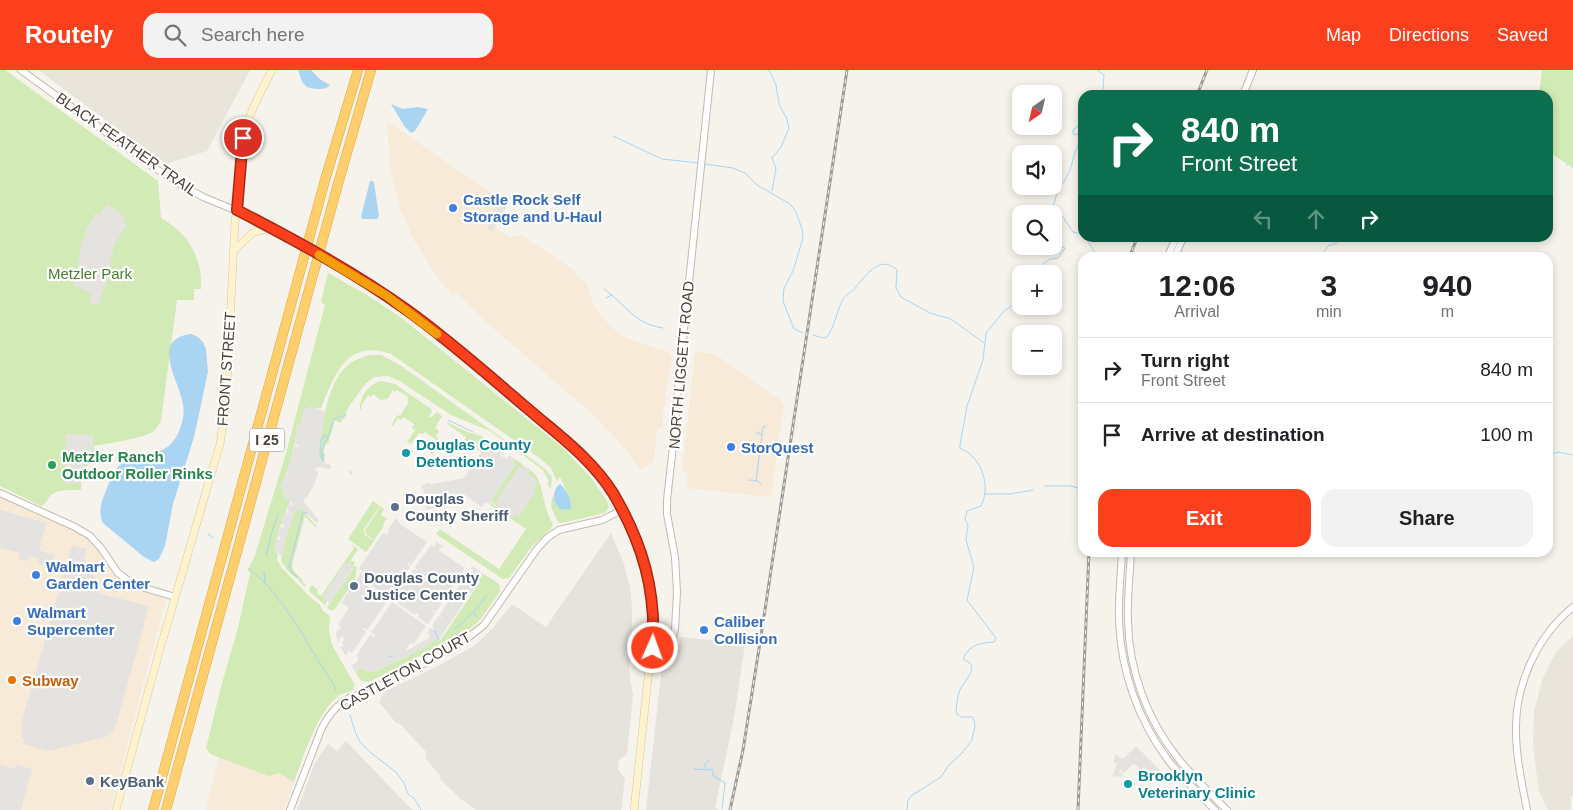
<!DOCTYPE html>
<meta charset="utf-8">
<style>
:root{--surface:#fff;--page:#f2f2f2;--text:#202124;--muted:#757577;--line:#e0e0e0;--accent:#fc3f1d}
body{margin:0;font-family:Arial,sans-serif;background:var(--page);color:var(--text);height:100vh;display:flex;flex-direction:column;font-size:19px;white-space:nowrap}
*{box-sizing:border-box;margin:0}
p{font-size:16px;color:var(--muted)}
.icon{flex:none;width:28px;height:28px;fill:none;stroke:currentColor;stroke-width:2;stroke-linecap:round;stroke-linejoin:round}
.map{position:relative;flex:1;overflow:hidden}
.drawer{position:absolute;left:1078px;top:182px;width:475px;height:305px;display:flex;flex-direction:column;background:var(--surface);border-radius:15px;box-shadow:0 2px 8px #0003}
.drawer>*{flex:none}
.top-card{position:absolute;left:1078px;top:20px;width:475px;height:152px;border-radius:15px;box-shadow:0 2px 8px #0003;background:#0b6e4f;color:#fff;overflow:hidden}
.needle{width:32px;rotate:214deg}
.fabs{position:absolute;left:1012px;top:15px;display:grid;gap:10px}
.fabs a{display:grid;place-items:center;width:50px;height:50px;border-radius:10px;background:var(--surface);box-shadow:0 2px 8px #0003;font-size:25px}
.pin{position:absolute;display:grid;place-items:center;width:42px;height:42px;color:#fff;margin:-21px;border:2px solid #fff;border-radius:50%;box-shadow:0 1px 5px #0007}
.me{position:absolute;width:55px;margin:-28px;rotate:2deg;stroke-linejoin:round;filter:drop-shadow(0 0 4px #0008)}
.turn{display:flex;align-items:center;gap:18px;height:105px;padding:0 20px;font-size:22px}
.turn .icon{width:65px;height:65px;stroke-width:2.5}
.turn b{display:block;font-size:35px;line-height:42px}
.lanes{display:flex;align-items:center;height:48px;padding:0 20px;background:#0003;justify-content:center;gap:25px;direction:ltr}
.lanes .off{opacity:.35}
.eta{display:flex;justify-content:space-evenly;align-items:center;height:85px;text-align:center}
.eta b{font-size:30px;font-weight:700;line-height:35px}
.button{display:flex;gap:10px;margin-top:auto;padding:10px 20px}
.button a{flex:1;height:58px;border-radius:15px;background:var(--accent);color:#fff;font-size:20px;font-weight:700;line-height:58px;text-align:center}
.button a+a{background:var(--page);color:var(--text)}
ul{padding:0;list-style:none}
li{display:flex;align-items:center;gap:15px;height:65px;padding:0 20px;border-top:1px solid var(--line)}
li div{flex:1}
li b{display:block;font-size:19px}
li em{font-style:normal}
header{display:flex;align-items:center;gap:30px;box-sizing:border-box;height:70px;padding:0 25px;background:var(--accent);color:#fff}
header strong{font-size:24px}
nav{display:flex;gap:28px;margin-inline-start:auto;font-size:18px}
.search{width:350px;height:45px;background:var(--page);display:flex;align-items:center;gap:12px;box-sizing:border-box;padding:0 18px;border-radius:15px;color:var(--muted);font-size:19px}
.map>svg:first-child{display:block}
</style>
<header>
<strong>Routely</strong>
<div class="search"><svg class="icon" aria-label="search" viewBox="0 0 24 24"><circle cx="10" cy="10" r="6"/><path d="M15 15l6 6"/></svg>Search here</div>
<nav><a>Map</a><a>Directions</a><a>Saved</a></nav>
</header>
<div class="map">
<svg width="1573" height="740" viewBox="0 0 1573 740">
<rect width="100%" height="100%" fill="#f6f3ec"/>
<g fill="#eae5da">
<polygon points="38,0 250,0 207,81 166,94"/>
<polygon points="1573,566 1573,726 1571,726 1571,740 1548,740 1539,722 1533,675 1534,642 1542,610 1551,591 1558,580"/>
</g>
<g fill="#f7ead8">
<polygon points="387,51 509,135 499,147 495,158 510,167 521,165 574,200 576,205 587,214 594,235 600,245 618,263 631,270 668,282 671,284 672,288 670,301 665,324 665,335 663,340 663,357 657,360 654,391 640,400 622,375 588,340 494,259 456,223 453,226 438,208 413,169 400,138 390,99"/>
<polygon points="695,281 715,284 784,333 771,427 686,418 688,402 682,401"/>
<polygon points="0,424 81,461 102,483 115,505 138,519 166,529 110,740 0,740"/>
<polygon points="219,687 269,705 279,703 294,712 284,740 206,740"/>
</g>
<g fill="#e6e2dd">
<polygon points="611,463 624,494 630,517 632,537 632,572 629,601 633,625 627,684 619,690 618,699 625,709 621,740 476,740 462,730 440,709 441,707 426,689 426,682 400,654 396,653 379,632 384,622 438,596 474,576 492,559 512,534 546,557"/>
<polygon points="681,567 745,574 734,648 715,738 719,740 646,740 663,587 675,579 678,579"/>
<polygon points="346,671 412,740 297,740 315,693 328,674 337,681"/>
</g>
<g fill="#d2eab5">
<path d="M0 0H5L158 111 161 148C188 163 203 188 201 219H194V230H177L161 351C159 354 157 358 154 361 145 368 106 374 94 376V389L82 401 81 420C72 420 60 419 52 424 47 428 47 434 41 436L0 416Z"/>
<polygon points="1542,0 1573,0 1573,98 1548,81 1548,25 1539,25"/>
<path d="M328 203 367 225 403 249 562 377 592 409 607 431 609 437 605 443 561 453 558 452 551 437 552 425 555 433 570 431C566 423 564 414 560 407L557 411 551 398 541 389 391 284C346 268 334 306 321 338 304 337 304 337 301 354H297C295 377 291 397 280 417L283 419 284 427 290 431 280 456 274 479 278 484 277 490 282 498 309 526 320 535 323 541 330 546 329 561 332 575 355 615 353 620C350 622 346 623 342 624 319 636 303 688 294 712L279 703 269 706 210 684 206 678 222 613 238 558 250 503 248 500 255 485 286 383 325 235 321 232Z"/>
<path d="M369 285H381L400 295 544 398 552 407 551 419 547 413 549 412 543 400 490 361 451 345 398 310 388 306 375 307 365 314 348 338 345 347 340 353 335 350 328 374 326 373 323 382 325 383 324 393 319 387C322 360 325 315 348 295 354 290 361 288 369 285Z"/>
<path d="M380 311V313L381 311 395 314 431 339 432 341 429 347 430 348 437 342 442 346 435 358 439 361 436 366 439 369 438 371 440 373 433 384H431V382L436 374 434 372 435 369 425 362 423 364 419 363 411 374 407 372 415 360 412 358 414 354 403 347 401 350 398 348 393 356H391L397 345 400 346 409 332 407 330 408 327 397 320 395 322 393 320 387 329 381 330 373 324 371 327 368 325 361 336 362 337 360 341C359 327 367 316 380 311Z"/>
<path d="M448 352C453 355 459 359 466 361 474 365 481 363 488 371L486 375 481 382 472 376 469 378 463 372 466 367 447 354Z"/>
<polygon points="517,390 522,394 524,398 522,399 519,397 496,432 499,435 498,436 490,431 515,395 512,392"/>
<path d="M530 400C545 409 542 440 553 454L551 459 532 476 509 508 503 509 436 464 440 459 499 499 526 459 489 434 490 432 513 448 536 412 529 404 525 406Z"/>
<polygon points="373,431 380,436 364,459 365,465 374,471 366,482 348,469"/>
<polygon points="381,436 384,439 381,445 387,449 383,454 384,456 374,470 367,465 365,460"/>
<path d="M298 439H303L307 443 306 444 316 456V458L305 446 292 495 293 500 303 511 302 512 306 515 305 517 298 510 299 509C293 508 284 497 281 490 284 476 288 449 298 439Z"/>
<polygon points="351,474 358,479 348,495 345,493 322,528 327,531 325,535 310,522 309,519 312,515 318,520 317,523 321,526 354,478"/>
<polygon points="352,491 355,492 353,496 357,496 355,509 335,539 331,541 327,537 354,498 349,494"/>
<polygon points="484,504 499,514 500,522 480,550 465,563 369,612 361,611 356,603 360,597 369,602 376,601 423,578 435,569 440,571 480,512 480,509 477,506"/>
</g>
<g fill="#e5e3e0">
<polygon points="498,130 506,135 506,138 499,147 492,162 487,159 489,155 485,152 494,139 497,140 494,136"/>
<polygon points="107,134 126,148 123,152 127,155 114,175 107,211 98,236 89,232 92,224 73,215 77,203 81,174 87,158 95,143 99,145"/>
<polygon points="310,336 325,341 319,387 324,393 331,395 330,399 320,397 316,398 315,401 318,402 314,415 306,429 303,428 305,434 319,450 316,453 303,439 296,441 287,464 282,486 274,479 277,468 280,470 280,468 277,465 280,456 283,459 284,456 281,453 286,441 288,444 289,442 287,439 290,433 292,436 293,434 284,427 283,419 280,417 287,404 295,376 299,377 299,375 295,374 297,354 301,354 304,341"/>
<polygon points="66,364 93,365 93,388 81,400 81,413 65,413"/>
<polygon points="487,369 496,376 491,379 494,381 498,377 505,382 500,383 502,387 504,387 507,390 509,385 516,390 512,392 515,395 489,434 486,432 482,437 462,423 452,434 426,440 424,421 421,416 428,413 432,414 464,408 486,375"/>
<polygon points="523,395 531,400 528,401 525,406 528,403 534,408 538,414 534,417 533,419 536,421 519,447 515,445 513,448 497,437 499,435 495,432 519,397 523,399"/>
<polygon points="0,440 46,453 39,480 54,485 51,497 38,494 39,489 29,486 28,491 19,489 20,483 0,478"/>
<polygon points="396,448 401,455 427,472 411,495 408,492 407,494 410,497 389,528 368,513 369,511 367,509 365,511 363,510 362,512 388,530 367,560 363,558 363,560 366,562 352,583 348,581 346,586 340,577 344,577 342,573 345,568 341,566 338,573 336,564 336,561 337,562 341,557 338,554 349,538 341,533 362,501 359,498 383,463 387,465 389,462 388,459"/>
<polygon points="435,471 444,477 441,477 439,481 465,498 436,542 433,540 432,541 435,543 428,554 418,547 419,544 416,543 415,545 393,530 414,499 418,501 415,497 431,475 435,477 436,473"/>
<polygon points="72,475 87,479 84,489 95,507 98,523 149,536 115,659 105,667 49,681 23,674 24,670 21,666 23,655 21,654"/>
<polygon points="345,493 354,497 330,533 322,528"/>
<polygon points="471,495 485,505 477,506 480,509 438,571 435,569 428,576 376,601 369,602 360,597 357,604 350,593 353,595 356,593 359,588 356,586 370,565 374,567 375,565 371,563 392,532 426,556 414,574 410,573 406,579 408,580 429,568 430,565 427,563 430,558 433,560 435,559 432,556 438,546 442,548 440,544 469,501 473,502"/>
<polygon points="1136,676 1161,701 1151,711 1134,693 1124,703 1120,700 1119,702 1123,704 1122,707 1112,706 1117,694 1113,692 1116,684 1120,688 1124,688"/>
<polygon points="0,695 15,699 16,695 32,699 21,740 0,740"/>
</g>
<g fill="#a9d4f2">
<path d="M298 0H311L321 10 330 15C325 21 314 19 307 17L302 12Z"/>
<polygon points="391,34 403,39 418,37 428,39 415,61 411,63 405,57"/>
<polygon points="370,111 373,111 374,113 379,146 377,149 363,149 361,147"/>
<path d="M191 264 198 267 203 272 206 279 208 302 194 367 173 434 165 476 159 489 154 492 144 487 103 453C98 443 101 433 105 423 109 414 112 403 119 396 137 379 163 392 178 364 182 355 185 343 183 334 180 312 149 269 191 264Z"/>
<path d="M560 414C566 419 572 431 571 438L569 440 560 439 554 431C553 425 555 417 560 414Z"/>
</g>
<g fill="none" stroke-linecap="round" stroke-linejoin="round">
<g stroke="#a9d4f2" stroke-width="1">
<polyline points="769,0 776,15 779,34 787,49 789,58 781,77 772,88 776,98 772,121"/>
<polyline points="1097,0 1104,5 1103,19 1106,25"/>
<polyline points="613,66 662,89 699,93"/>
<polyline points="705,94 733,98 745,103 757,115 790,134 796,142 802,159 803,168 793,201 784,218 783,231 794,259 803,263"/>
<polyline points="1567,95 1569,93"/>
<polyline points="1054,141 1063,147 1073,162 1082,164"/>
<polyline points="1051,144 1057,123 1070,101 1074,85 1081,68 1081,65 1073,64 1073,60 1082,53"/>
<polyline points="1086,168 1098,188"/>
<polyline points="1103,188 1107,188"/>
<polyline points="1320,188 1328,176 1337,173"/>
<polyline points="1042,204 1042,195 1050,189 1058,188 1065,178 1054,173"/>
<path d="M604 219C625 234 634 254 663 258"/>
<polyline points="606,228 612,225"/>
<path d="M813 265 823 268 827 267C834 257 837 242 842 231 845 224 852 223 856 217 866 205 880 184 897 200L896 218 901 227 930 243 951 249 984 273"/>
<polyline points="448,350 473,362"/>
<polyline points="756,362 762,365"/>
<polyline points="1548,386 1558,382 1573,385"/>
<path d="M323 391C321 382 323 375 328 367"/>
<path d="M324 392C317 386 321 375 322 367L329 365 334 349 346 345"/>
<polyline points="350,401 351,404"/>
<polyline points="749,410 758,411 761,414"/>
<polyline points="756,411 763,357 766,356"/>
<polyline points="1045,416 1071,416 1081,419"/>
<polyline points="985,424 1010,424 1033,420"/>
<polyline points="208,464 213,468"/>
<polyline points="1284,482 1291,482"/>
<polyline points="266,486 271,465 278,444"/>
<polyline points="289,496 292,503 298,507"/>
<polyline points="289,497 303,443 307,443"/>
<path d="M249 499C274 516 301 561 316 587 323 599 331 608 336 620"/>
<polyline points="264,501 265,513"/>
<polyline points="476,547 474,542 487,525"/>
<polyline points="454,559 459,556 474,542"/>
<polyline points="434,560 439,570"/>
<polyline points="389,586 392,587"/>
<polyline points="350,645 356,664 360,672 371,683 396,702 404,713 408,724 414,728 421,740"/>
<polyline points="705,698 705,694 710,689"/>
<polyline points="694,699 713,700 713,706 725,713 722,739"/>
<path d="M907 740 908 730 911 726 941 707 948 696 962 683 972 670 975 656 974 649 972 647H961L957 644 956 641C957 634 957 626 960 620 964 611 982 595 964 590V586C972 574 980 573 994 572L996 568 967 530 974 497 966 470 968 455 965 449 967 441 981 436C989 420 985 400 973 387 970 383 965 381 960 378V375L967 336 983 290 986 263 1004 241 1021 230"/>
</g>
<g stroke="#c2bbae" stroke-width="8">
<g id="tertiary">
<polyline points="21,0 155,98 183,116 203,127 237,141"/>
<polyline points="1243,25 1253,0"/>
<polyline points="1167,188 1176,168"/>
<polyline points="1174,188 1183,168"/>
<polyline points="0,423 75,457 90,466 101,478 118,503 129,511 145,518 175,527"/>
<path d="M1122 482C1121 505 1118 529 1119 551 1121 601 1138 650 1168 690 1182 708 1199 724 1215 740"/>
<path d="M1131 482C1130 505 1127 529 1128 552 1129 600 1147 649 1177 687 1192 706 1210 723 1227 740"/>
<polyline points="653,571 670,571 672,568 675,559 677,522 675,487 667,444 667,430 673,376 678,318 711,0"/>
<path d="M290 740 321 660C329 643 343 626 363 624L425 593 427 591 465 570 484 555 537 479 547 468 559 460 602 450 622 440"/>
<path d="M1527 740C1522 714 1516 687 1516 661 1515 615 1537 566 1573 537"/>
</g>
</g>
<g stroke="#d6c79b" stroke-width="8">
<g id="secondary">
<polyline points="237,141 288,168"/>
<polyline points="233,182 252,163 270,158"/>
<path d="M342 199C394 230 440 266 486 304 501 315 515 328 530 340 553 360 578 378 597 401 638 453 662 524 650 589L634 740"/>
<path d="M116 740 158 586 220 374 226 332 235 152C240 124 237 95 243 67 249 43 261 22 272 0"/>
</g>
</g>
<g stroke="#e0a43c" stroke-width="10">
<g id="motorway">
<polyline points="153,740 325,110 358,0"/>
<polyline points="166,740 338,114 371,0"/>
</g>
</g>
<use href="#tertiary" stroke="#fff" stroke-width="6"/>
<use href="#secondary" stroke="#fff3cd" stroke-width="7"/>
<use href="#motorway" stroke="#ffcf6e" stroke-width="9"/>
<g stroke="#9a9a9a" stroke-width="3">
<g id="rail">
<polyline points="1197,25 1207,0"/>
<polyline points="1129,188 1137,168"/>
<polyline points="730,740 743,680 761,566 847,0"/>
<polyline points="1078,740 1089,482"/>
</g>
</g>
<use href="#rail" stroke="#fff" stroke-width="1" stroke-dasharray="4" stroke-linecap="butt"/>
<g stroke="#d6c79b" stroke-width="8" stroke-linecap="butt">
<polyline id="secondary-bridge" points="288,168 342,199"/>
</g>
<use href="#secondary-bridge" stroke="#fff3cd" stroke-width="7"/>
</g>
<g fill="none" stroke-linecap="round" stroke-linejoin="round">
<g stroke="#a42913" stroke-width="12">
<path id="route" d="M243 68 237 140C295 170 354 202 407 240 449 270 488 305 527 338 558 365 591 388 613 423 643 474 656 520 653 578"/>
</g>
<use href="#route" stroke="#fc3f1d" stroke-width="9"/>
<polyline stroke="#f59e0b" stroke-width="9" points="319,185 387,226 437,264"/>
</g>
<g fill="#3f7fe0" stroke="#fff" stroke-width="2">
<circle cx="453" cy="138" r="5"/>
<circle cx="731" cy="377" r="5"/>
<circle cx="36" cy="505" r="5"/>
<circle cx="17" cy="551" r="5"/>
<circle cx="704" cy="560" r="5"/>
</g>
<g fill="#0f9aa8" stroke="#fff" stroke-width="2">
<circle cx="406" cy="383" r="5"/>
<circle cx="1128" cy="714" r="5"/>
</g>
<circle fill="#2e9e5b" stroke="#fff" stroke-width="2" cx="52" cy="395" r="5"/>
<g fill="#5c6f8a" stroke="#fff" stroke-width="2">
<circle cx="395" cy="437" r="5"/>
<circle cx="354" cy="516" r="5"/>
<circle cx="90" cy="711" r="5"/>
</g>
<circle fill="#e8710a" stroke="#fff" stroke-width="2" cx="12" cy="610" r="5"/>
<g text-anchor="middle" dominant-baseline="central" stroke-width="4.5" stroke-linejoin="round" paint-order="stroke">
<rect fill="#fff" stroke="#817c74" stroke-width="1" x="249.5" y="358.5" width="35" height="23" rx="4"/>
<g font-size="14" font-weight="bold" fill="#4b4439">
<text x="267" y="370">I 25</text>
</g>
<g font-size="15" fill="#4b4439" stroke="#fff">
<text transform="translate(127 74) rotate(35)">BLACK FEATHER TRAIL</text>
<text transform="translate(681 295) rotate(-85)">NORTH LIGGETT ROAD</text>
<text transform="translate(226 299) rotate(-86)">FRONT STREET</text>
<text transform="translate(405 601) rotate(-29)">CASTLETON COURT</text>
</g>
<g font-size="15" font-weight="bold" fill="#366cbe" stroke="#fff" text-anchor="start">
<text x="463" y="129">Castle Rock Self<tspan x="463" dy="17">Storage and U-Haul</tspan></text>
<text x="741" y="377">StorQuest</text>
<text x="46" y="496">Walmart<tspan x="46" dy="17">Garden Center</tspan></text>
<text x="27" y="542">Walmart<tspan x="27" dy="17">Supercenter</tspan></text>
<text x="714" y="551">Caliber<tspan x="714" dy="17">Collision</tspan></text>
</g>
<g font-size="15" fill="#4a7f2a" stroke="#fff">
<text x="90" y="203">Metzler Park</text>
</g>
<g font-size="15" font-weight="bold" fill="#0d838f" stroke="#fff" text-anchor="start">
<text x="416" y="374">Douglas County<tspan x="416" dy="17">Detentions</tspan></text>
<text x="1138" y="705">Brooklyn<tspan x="1138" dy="17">Veterinary Clinic</tspan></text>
</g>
<g font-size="15" font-weight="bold" fill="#27864d" stroke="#fff" text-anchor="start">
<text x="62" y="386">Metzler Ranch<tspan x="62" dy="17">Outdoor Roller Rinks</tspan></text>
</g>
<g font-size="15" font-weight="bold" fill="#4e5e75" stroke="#fff" text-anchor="start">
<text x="405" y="428">Douglas<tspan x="405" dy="17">County Sheriff</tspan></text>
<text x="364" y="507">Douglas County<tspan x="364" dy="17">Justice Center</tspan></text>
<text x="100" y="711">KeyBank</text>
</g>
<g font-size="15" font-weight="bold" fill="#c56008" stroke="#fff" text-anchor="start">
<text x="22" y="610">Subway</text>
</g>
</g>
</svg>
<div class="fabs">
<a><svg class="needle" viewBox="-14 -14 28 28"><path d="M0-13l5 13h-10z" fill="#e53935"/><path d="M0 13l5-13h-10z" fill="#757577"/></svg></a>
<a><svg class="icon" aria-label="sound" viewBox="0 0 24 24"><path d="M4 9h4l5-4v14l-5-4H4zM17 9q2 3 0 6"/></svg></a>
<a><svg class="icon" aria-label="search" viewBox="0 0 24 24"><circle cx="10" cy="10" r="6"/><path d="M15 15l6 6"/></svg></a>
<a>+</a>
<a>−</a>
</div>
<div class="pin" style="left:243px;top:68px;background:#d93025"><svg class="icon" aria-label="arrive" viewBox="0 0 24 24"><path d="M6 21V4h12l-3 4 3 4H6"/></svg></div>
<svg class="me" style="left:653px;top:578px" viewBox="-20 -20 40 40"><circle r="17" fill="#fc3f1d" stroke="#fff" stroke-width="3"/><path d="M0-11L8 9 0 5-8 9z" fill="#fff"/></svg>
<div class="top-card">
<div class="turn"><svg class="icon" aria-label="right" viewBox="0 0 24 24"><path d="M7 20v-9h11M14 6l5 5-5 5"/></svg><div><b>840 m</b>Front Street</div></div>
<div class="lanes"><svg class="icon off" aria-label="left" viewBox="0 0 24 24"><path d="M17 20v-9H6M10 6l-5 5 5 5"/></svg><svg class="icon off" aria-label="ahead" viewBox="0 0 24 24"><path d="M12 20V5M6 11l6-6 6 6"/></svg><svg class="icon" aria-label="right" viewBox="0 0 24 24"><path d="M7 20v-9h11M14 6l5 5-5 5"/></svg></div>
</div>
<section class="drawer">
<div class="eta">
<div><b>12:06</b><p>Arrival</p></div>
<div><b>3</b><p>min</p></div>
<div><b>940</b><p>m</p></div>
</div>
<ul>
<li><svg class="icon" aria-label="right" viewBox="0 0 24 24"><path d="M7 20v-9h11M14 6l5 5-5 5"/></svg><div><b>Turn right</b><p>Front Street</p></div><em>840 m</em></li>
<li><svg class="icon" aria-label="arrive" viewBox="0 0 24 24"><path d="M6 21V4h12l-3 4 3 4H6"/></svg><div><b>Arrive at destination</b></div><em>100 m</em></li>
</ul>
<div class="button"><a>Exit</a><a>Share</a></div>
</section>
</div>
